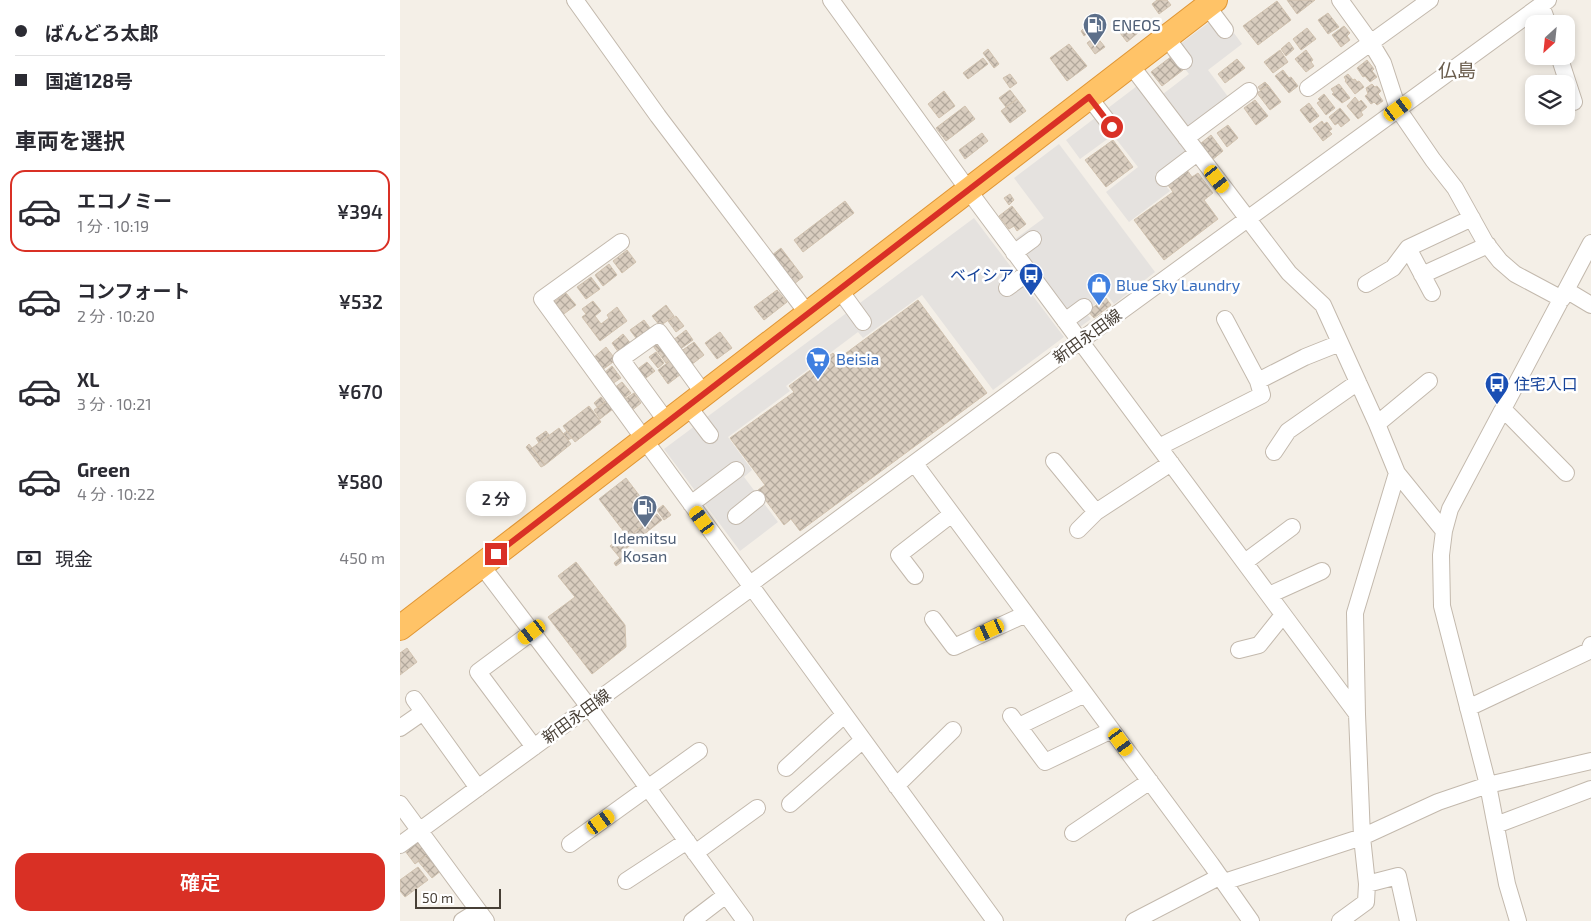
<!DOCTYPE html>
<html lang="ja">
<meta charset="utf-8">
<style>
:root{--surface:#fff;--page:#f7f7f7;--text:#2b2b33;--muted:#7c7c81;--line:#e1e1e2;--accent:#d93025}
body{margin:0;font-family:"Exo 2","Noto Sans JP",sans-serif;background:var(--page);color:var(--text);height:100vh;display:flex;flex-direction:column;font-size:19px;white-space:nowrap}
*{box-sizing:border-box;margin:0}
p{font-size:16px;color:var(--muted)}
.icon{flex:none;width:28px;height:28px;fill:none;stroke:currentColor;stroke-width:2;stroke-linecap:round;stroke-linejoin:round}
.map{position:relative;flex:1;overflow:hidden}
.side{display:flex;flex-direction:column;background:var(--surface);width:400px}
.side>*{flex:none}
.top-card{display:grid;align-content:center;height:110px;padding:0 15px;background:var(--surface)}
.needle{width:32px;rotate:207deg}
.controls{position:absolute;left:1125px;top:15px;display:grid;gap:10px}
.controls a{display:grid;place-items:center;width:50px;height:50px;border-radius:10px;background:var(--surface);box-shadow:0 2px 8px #0003;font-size:25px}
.scale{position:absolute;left:15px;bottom:12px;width:86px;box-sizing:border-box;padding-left:5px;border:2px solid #473f36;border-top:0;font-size:14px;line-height:18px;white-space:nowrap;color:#473f36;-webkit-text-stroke:4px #fff;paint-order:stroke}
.end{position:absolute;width:22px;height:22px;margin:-11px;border:6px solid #d93025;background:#fff;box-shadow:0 0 0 2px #fff}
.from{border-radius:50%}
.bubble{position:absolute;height:35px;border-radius:15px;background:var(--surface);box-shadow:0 2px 8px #0003;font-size:16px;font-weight:600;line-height:35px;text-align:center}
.car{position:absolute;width:15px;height:30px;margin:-15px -8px;border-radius:6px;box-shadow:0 0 4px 1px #0007;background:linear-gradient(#f5c518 24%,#345 0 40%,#f5c518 0 76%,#345 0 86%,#f5c518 0)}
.top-card b{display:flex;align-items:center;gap:18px;height:48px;font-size:19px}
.top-card b+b{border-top:1px solid var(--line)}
.top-card i{width:12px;height:12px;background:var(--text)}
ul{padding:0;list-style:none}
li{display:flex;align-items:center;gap:15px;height:82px;margin:0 10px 8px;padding:0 5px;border:2px solid transparent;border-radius:15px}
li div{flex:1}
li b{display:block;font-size:19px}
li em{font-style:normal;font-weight:600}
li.selected{border-color:var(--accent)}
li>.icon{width:45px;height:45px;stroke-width:1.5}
h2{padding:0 15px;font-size:22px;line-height:60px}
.pay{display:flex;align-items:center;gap:12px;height:55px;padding:0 15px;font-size:19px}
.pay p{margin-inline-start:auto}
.button{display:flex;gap:10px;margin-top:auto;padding:10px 15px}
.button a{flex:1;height:58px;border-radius:15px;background:var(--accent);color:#fff;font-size:20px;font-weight:600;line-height:58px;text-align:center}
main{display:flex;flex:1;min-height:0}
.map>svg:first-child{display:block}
.parking{fill:#e5e2df}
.building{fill:url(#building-cross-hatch);stroke:#d1c2af}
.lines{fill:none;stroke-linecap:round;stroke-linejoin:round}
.minor-casing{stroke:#c3b9ad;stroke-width:18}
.highway-casing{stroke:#e09635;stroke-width:26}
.minor{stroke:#fff;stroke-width:16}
.highway{stroke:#ffc367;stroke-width:24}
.route{stroke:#d93025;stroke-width:6}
.labels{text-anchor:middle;stroke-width:5;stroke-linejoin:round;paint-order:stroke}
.service-label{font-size:16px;fill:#4e5e75;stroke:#fff;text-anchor:start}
.transit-label{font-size:16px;fill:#164399;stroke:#fff;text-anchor:end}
.shop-label{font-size:16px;fill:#366cbe;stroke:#fff;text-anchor:start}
.street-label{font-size:16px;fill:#473f36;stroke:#fff}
.quarter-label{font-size:19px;fill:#6a5d4d;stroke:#fff}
</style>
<main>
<section class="side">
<div class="top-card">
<b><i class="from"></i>ばんどろ太郎</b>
<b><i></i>国道128号</b>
</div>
<h2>車両を選択</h2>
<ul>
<li class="selected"><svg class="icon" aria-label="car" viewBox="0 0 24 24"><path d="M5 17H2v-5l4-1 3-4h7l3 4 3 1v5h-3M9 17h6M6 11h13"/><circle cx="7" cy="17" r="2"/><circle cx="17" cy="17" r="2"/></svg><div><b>エコノミー</b><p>1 分 · 10:19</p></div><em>¥394</em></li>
<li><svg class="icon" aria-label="car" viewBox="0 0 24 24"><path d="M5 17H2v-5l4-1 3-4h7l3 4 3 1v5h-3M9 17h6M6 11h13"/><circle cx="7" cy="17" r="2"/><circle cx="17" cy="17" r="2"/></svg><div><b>コンフォート</b><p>2 分 · 10:20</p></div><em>¥532</em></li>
<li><svg class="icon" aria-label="car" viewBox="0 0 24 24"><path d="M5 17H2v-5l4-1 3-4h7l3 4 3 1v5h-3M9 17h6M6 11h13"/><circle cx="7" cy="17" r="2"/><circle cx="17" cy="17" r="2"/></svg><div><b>XL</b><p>3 分 · 10:21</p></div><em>¥670</em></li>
<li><svg class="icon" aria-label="car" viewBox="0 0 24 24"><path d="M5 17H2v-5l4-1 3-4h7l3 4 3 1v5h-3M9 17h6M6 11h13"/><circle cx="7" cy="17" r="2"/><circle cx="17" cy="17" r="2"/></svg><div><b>Green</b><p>4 分 · 10:22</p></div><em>¥580</em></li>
</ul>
<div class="pay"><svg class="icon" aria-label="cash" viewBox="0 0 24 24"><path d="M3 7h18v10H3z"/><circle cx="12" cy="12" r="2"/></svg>現金<p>450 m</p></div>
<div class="button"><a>確定</a></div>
</section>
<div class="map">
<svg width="1191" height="921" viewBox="0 0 1191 921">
<defs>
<pattern id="building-cross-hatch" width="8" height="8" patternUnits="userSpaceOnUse" patternTransform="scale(1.25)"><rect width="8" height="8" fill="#d9cdbf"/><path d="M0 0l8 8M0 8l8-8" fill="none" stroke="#b2a89c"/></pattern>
</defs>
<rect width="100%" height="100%" fill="#f4efe7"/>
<!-- parking -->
<path class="parking" d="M820,14L842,44L808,70L829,98L789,128L763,94L789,74L771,51Z
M737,86L795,162L765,185L770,191L729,222L706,192L738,167L713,135L680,159L666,140Z
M659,144L755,272L714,304L707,295L685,312L691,319L680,327L614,240L644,218L614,178Z
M574,218L664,337L593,390L522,295L463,338L458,332L386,386L390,391L328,437L352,470L344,477L378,522L340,551L264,449Z"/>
<!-- building -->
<path class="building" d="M757,0H767L771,5L759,14L752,4Z
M887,0H915L897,14Z
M877,1L891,20L858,45L843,26Z
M928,13L939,27L928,34L918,20Z
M729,20L739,32L727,42L717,29Z
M944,26L950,33L947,36L950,40L941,47L932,35Z
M685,27L689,32L684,36L681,31Z
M907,28L916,39L901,50L893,39Z
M696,36L705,47L695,54L687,43Z
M889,42L894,49L886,56L881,49Z
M669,44L687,66L667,81L650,58Z
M588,49L599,64L594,68L583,53Z
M880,50L888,62L873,73L864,62Z
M906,50L913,60L911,62L914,66L906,72L895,59Z
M772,56L783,70L762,86L751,72Z
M583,58L588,64L568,79L563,73Z
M837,59L845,68L825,83L818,74Z
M967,60L974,69L972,71L977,77L970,82L965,76L963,77L957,68Z
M883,70L889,78L891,77L898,86L889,93L875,76Z
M610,74L617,83L610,88L603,78Z
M948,74L953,80L955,79L957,82L959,81L964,87L955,94L945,81L946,80L944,77Z
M865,82L868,85L860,90L858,87Z
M939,84L950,98L942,103L932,94L934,93L931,89Z
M972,84L975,87L977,86L981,91L978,94L983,101L977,105L974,102L971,104L965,96L968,94L966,88Z
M868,85L881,102L870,110L857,93Z
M610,90L617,99L606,107L599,98Z
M544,91L555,106L539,118L528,104Z
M924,94L935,108L926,115L917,103L920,101L918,99Z
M955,97L959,102L961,100L967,107L961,112L963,115L958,119L947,106Z
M617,99L626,111L610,123L601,111Z
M855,100L868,116L856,125L844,108Z
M909,103L919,116L910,123L900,110Z
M565,106L575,119L546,141L536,128Z
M940,108L950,120L941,127L938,123L935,125L929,117Z
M922,121L924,124L927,122L932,129L929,131L932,134L923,141L913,128Z
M828,125L838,138L827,147L817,133Z
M582,133L588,141L565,159L559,150Z
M811,135L823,151L812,160L800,144Z
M713,140L733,167L706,187L685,160Z
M787,170L792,177L798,173L813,193L804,200L818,219L764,260L734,220L773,192L768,185Z
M610,194L614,200L609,205L604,198Z
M445,201L454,213L403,252L394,240Z
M612,206L626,224L617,231L614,226L609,229L599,216Z
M381,248L403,277L394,284L372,255Z
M227,250L236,262L222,273L213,261Z
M209,264L217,275L203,286L195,275Z
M191,277L200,289L186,299L177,287Z
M377,290L387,302L364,320L354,307Z
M166,293L176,305L161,316L154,302Z
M706,298L711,305L694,318L688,311Z
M518,300L587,393L400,531L391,519L384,525L358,490L365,485L330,438L394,392L389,386L433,353L438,359Z
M193,301L201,311L195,316L201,324L209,318L207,315L217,307L227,321L200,341L182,317L186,314L182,309Z
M266,305L274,316L260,326L252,316Z
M276,316L284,326L276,332L268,321Z
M244,320L253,332L239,342L230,330Z
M286,330L293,340L279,350L272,341Z
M320,332L332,348L317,359L305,343Z
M223,334L232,345L221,356L212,343Z
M259,341L272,358L266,363L253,346Z
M294,342L304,355L291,365L280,352Z
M206,347L216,360L202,370L193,358Z
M256,352L264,363L258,368L249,357Z
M271,360L281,374L268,384L258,370Z
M247,362L255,371L242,381L235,371Z
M212,366L221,378L212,384L204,373Z
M222,382L231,393L223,399L214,388Z
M234,393L241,403L230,412L222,401Z
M201,397L205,402L198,408L194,403Z
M206,401L213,409L200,419L194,410Z
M189,406L201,422L175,442L163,426Z
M159,428L171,444L145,465L132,448Z
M146,431L149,435L139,443L136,438Z
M167,431L172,438L168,440L163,434Z
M129,444L145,465L141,467L126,447Z
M226,478L255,516L228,537L199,499Z
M263,505L271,515L264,520L257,510Z
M257,514L262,520L223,551L228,557L216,566L214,563L220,558L210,546L226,534L228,537Z
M176,562L225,625L226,647L192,674L148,617L175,597L158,576Z
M7,648L17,662L0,675V653Z
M17,836L30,852L15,864L2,847Z
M29,853L42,870L32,878L18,861Z
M18,867L28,880L5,897L0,891V880Z"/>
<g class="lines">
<defs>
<path id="minor" d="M175,0L258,116L408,314
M431,0L577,202L957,714
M940,0L971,43L983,63L998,109L1033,160L1055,188L1085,242L1100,261L1115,274L1162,299
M1141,5L1148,24
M807,6L825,30
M766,37L784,61
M1159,56L1174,102
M730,64L889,273L923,305L977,424L997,473L1044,531
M908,88L1030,0
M689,97L712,127
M786,138L849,91
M764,178L797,153
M221,242L142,299L595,921
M1008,248L1032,293
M614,253L633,239
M1022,275L1088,245
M966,284L993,268L1008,248L1072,218
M607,288L629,272
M439,289L463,322
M1166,290L1191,305
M665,321L684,307
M858,381L905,357L940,343
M288,406L310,435
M1103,409L1166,473
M267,422L221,359L259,332L304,394
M977,424L1029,381
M759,447L862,395L858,381L825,319
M874,452L888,431L958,382
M654,461L696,512
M515,464L811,864L851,921
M291,504L336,470
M336,516L357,499
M678,530L696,512L771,463
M845,562L892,527
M82,566L189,707L345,921
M515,576L499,555L552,514
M349,585L680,341L1148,0
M869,595L922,571
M533,619L554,647L626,614
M132,632L78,672L134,747
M839,650L859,645L883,615
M14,699L78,788
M1068,708L1189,651L1191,645
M611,716L645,762L712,730
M619,726L685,694
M0,728L23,712
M386,768L444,715
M496,786L553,730
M0,804L86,921
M390,804L463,740
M1096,825L1191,789
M673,833L750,781
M170,844L299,751
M0,845L351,588
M295,853L357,808
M226,881L287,841
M824,882L962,837L1038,802L1088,785L1191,761
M967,884L998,876L1008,921
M62,921L78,911
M292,921L326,895
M734,921L819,877
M940,921L966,902L967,884L962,837L957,714L955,613L997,473
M1118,921L1107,884L1088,785L1042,606L1041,555L1044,531L1050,509L1191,243"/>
<path id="highway" d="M0,628L815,0"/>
</defs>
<!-- minor casing -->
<use href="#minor" class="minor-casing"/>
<!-- highway casing -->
<use href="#highway" class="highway-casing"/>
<!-- minor -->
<use href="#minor" class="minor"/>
<!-- highway -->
<use href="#highway" class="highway"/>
</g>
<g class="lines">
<!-- route -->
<path class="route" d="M96,554L689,97L712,127"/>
</g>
<!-- icons -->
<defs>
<symbol id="fuel-pin" viewBox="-11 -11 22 30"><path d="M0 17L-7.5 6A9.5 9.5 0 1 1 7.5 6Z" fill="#5c6f8a" stroke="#fff"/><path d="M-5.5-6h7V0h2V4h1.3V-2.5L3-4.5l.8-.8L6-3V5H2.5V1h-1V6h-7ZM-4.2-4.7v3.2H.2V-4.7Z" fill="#fff"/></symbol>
<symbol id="bus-pin" viewBox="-11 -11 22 30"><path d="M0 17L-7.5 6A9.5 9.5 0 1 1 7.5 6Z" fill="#1a4fb4" stroke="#fff"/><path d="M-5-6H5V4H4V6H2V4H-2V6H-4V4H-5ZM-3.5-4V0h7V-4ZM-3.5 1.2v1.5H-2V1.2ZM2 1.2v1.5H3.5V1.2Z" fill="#fff"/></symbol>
<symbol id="shop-pin" viewBox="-11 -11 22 30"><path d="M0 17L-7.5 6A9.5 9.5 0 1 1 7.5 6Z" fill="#3f7fe0" stroke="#fff"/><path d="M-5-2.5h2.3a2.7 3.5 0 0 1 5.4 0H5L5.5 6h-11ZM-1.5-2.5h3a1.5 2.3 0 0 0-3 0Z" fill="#fff"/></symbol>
<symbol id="supermarket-pin" viewBox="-11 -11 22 30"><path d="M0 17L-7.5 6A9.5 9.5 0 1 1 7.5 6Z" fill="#3f7fe0" stroke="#fff"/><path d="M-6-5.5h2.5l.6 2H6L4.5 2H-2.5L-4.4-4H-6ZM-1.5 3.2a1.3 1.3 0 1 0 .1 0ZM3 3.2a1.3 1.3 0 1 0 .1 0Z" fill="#fff"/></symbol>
</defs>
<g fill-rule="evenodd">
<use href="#fuel-pin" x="681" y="11" width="28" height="38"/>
<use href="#bus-pin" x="617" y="261" width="28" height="38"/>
<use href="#shop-pin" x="685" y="271" width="28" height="38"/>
<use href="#supermarket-pin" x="404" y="345" width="28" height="38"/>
<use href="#bus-pin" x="1083" y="370" width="28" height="38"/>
<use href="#fuel-pin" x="231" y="493" width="28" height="38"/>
</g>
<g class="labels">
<!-- service labels -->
<g class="service-label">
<text x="712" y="31">ENEOS</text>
<text x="245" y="544" text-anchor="middle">Idemitsu<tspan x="245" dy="18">Kosan</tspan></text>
</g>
<!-- transit labels -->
<g class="transit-label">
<text x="614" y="281">ベイシア</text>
<text x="1114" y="390" text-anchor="start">住宅入口</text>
</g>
<!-- shop labels -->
<g class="shop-label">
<text x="716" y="291">Blue Sky Laundry</text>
<text x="436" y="365">Beisia</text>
</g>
<!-- street labels -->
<g class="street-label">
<text transform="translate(687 336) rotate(-36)" y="6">新田永田線</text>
<text transform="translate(176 716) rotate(-36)" y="6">新田永田線</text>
</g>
<!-- quarter labels -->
<g class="quarter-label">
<text x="1057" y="77">仏島</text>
</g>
</g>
</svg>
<div class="controls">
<a><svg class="needle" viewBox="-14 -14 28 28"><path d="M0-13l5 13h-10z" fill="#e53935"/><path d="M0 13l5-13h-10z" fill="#7c7c81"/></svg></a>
<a><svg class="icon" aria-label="layers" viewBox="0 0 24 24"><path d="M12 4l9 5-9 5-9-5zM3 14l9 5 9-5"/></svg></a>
</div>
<div class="scale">50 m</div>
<i class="end from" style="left:712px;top:127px"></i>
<i class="end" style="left:96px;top:554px"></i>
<div class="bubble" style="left:66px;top:481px;width:60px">2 分</div>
<i class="car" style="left:998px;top:109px;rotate:54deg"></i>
<i class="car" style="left:817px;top:179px;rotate:143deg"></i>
<i class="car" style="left:302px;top:520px;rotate:324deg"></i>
<i class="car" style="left:590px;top:630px;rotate:245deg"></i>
<i class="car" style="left:132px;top:632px;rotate:233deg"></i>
<i class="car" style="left:721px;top:742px;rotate:144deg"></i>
<i class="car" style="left:201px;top:822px;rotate:55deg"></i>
</div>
</main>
